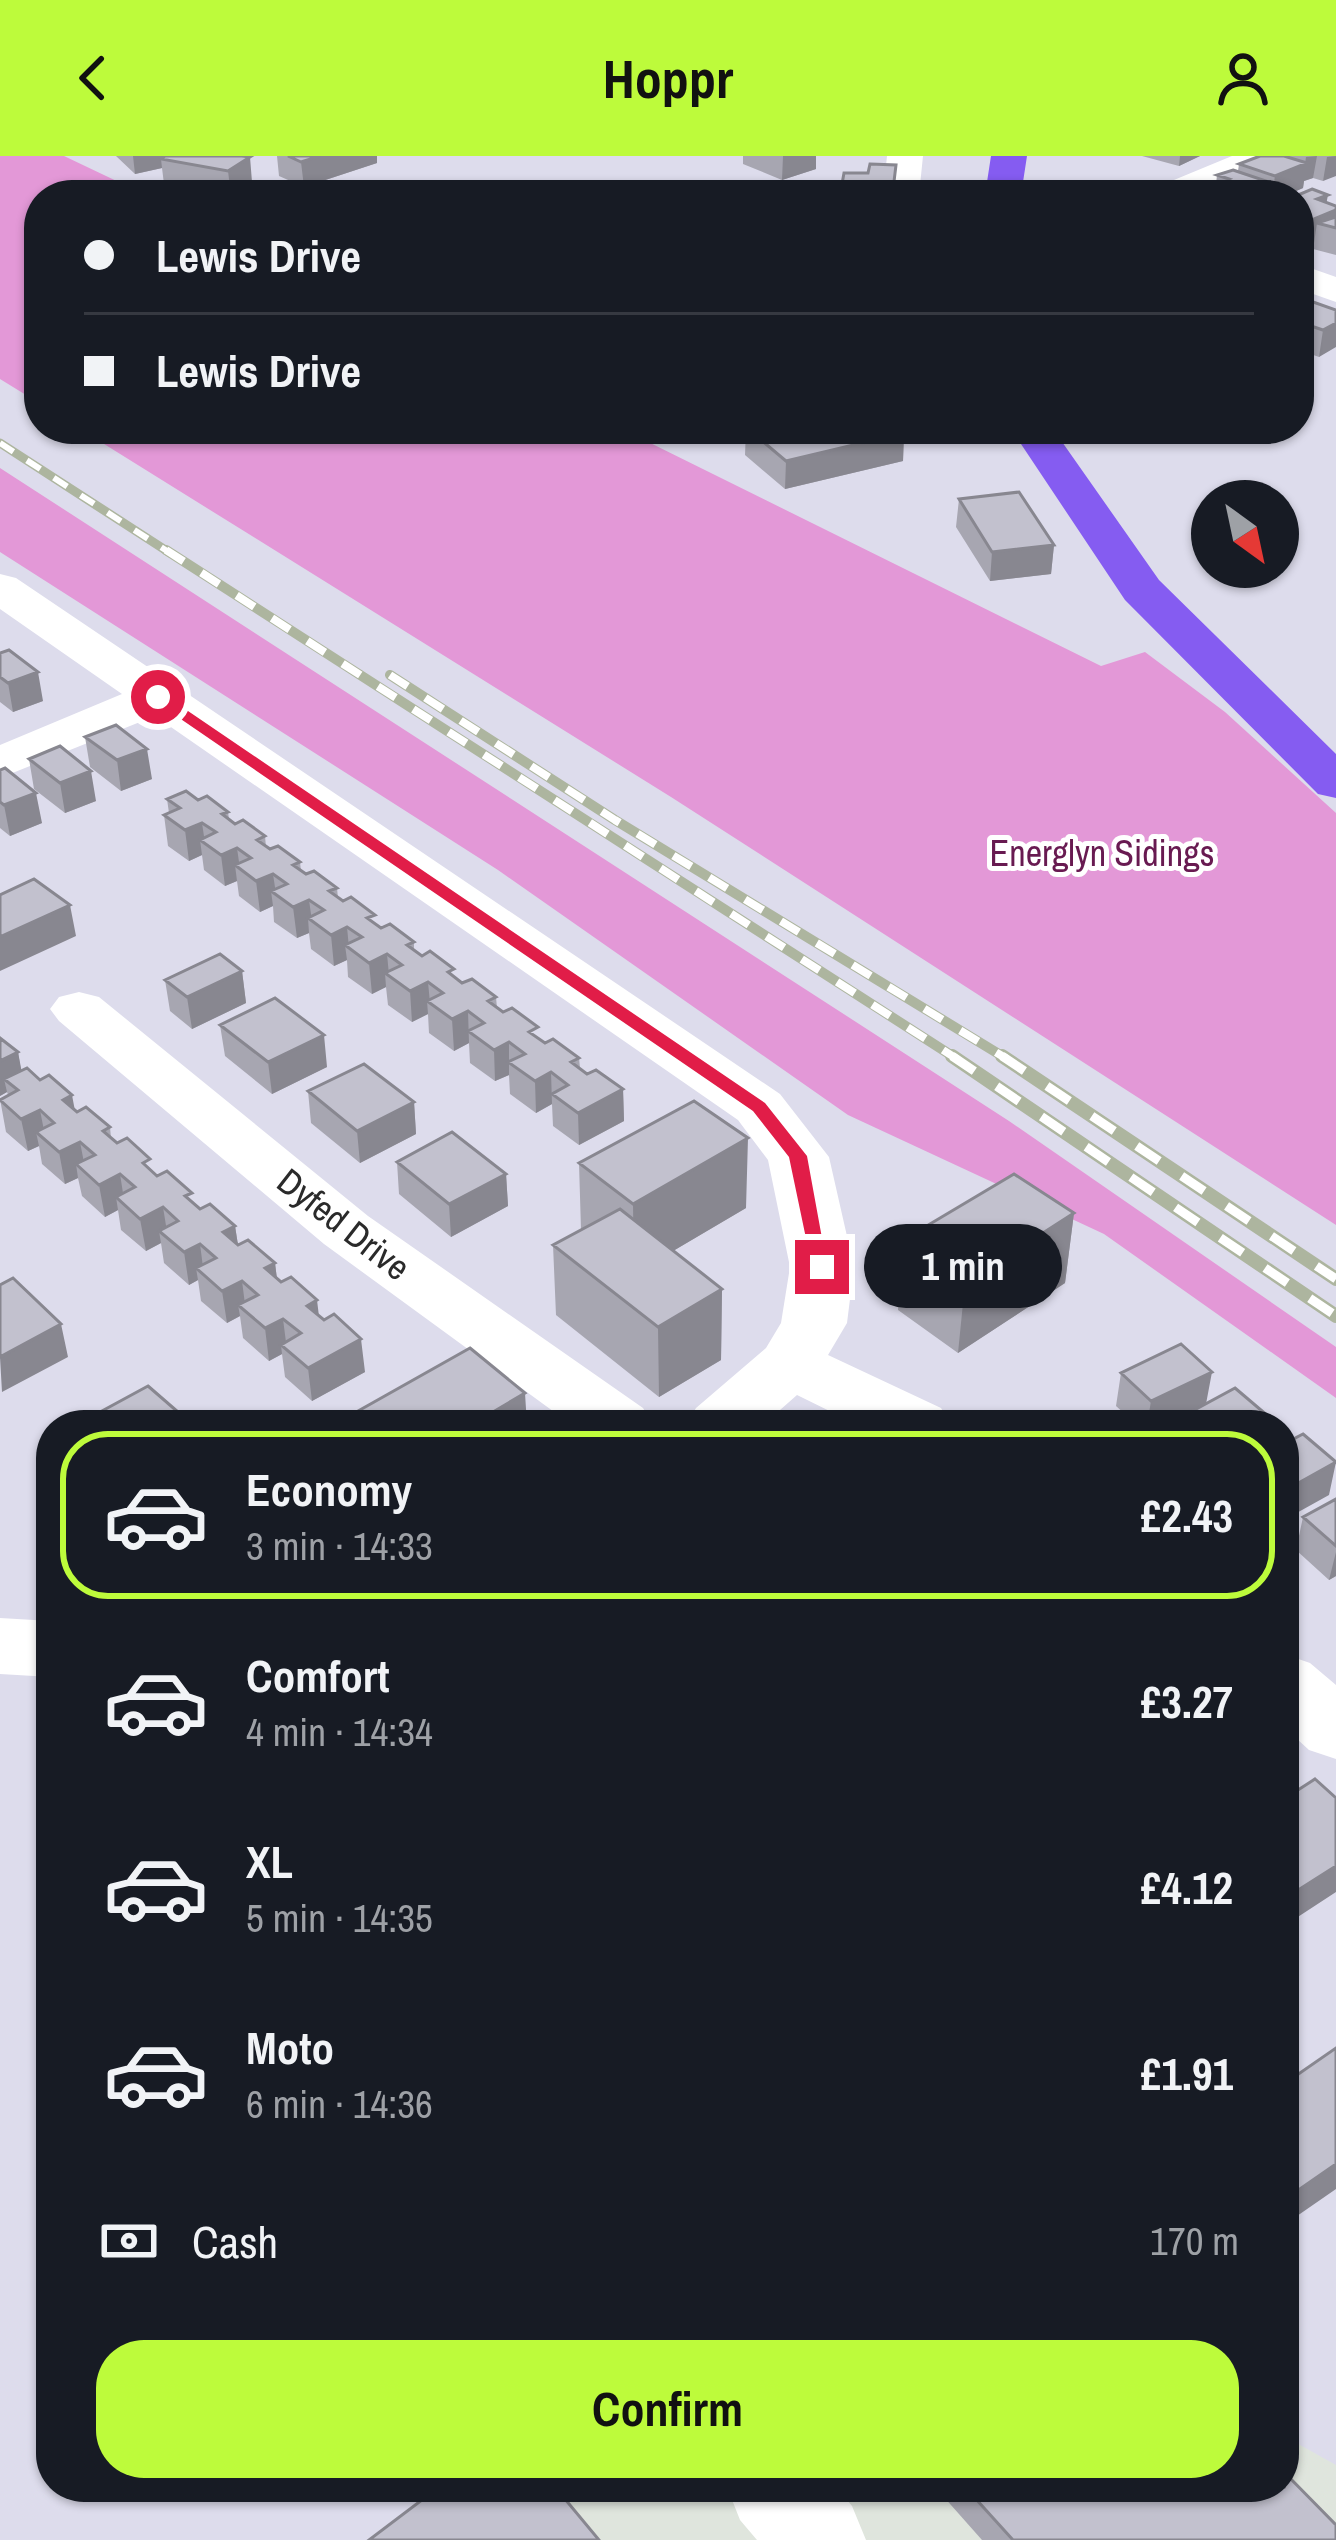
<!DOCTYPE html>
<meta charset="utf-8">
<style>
:root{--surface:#171b24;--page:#242831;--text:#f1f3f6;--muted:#9ea1a6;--line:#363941;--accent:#bdfb3b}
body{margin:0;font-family:"Archivo Narrow",sans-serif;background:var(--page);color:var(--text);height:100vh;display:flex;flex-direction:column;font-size:45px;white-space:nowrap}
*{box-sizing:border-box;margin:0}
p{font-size:39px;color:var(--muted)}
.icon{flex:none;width:66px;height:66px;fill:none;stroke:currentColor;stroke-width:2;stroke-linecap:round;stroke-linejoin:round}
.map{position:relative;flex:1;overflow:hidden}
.drawer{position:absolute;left:36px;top:1254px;width:1263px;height:1092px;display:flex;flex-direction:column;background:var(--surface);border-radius:48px;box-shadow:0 3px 9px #0004}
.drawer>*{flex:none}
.banner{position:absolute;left:24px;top:24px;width:1290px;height:264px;border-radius:48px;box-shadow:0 3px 9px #0004;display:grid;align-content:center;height:264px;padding:0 60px;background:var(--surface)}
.needle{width:78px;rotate:147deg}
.buttons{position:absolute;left:1191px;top:324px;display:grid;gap:24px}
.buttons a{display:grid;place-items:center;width:108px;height:108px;border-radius:50%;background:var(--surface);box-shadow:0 3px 9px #0004;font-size:60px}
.end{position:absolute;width:54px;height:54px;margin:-27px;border:15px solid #e11d48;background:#fff;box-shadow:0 0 0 6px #fff}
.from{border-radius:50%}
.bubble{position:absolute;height:84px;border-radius:42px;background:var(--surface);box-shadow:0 3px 9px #0004;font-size:39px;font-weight:700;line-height:84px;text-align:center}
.banner b{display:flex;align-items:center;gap:42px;height:114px;font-size:45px}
.banner b+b{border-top:3px solid var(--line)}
.banner i{width:30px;height:30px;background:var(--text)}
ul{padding:21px 0 0;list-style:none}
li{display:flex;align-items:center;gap:36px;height:168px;margin:0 24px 18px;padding:0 36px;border:6px solid transparent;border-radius:48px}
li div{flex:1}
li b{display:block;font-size:45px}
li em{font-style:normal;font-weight:700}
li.selected{border-color:var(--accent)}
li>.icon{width:108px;height:108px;stroke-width:1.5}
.pay{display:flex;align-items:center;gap:30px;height:132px;padding:0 60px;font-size:45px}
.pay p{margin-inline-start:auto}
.primary-button{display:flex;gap:24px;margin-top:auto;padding:24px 60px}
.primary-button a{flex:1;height:138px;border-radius:48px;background:var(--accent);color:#111;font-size:48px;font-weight:700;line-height:138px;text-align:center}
header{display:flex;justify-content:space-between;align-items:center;height:156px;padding:0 60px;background:var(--accent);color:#111;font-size:54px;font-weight:700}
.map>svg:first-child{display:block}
.industrial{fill:#dfe5dd}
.green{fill:#e398d7}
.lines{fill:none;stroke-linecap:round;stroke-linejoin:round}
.minor{fill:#fff;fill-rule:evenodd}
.major{fill:#855cf1;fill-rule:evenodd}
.rail-far2-casing{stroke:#adb59f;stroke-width:9}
.rail-far1-casing{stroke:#adb59f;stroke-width:10}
.rail-casing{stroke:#adb59f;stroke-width:14}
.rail-far2{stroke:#fff;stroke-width:6;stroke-dasharray:16;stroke-linecap:butt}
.rail-far1{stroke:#fff;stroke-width:8;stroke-dasharray:21;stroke-linecap:butt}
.rail{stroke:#fff;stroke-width:9;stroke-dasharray:27;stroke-linecap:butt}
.wall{fill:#a7a6b1}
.shaded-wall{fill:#888790}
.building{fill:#c2c1ce;stroke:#888790;stroke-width:3}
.route{fill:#e11d48}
.labels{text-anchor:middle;stroke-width:10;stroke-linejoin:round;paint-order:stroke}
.park-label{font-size:36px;fill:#681a51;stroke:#fff}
.street-label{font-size:36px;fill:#2a2a2a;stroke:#fff}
</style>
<header><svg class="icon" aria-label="back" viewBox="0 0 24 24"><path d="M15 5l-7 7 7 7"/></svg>Hoppr<svg class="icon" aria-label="person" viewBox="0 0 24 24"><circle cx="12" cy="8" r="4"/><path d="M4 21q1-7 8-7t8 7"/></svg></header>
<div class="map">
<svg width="1336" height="2384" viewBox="0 0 1336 2384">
<rect width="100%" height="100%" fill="#dddcec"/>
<!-- industrial -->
<path class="industrial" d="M1284,2280L1336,2309V2384H416L482,2331H1284Z"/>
<!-- green -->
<path class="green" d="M0,0H64L146,39H39V247L0,223Z
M80,273H622L1101,510L1145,496L1225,556L1336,657V1069L671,641Z
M0,312L1009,965L1336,1191V1242L1104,1078L848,959L498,714L0,396Z"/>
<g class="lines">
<!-- minor -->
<path class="minor" d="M887,0H923L919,39H883Z
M1232,0H1281L1276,8L1201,39H1152L1157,31Z
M1299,108L1336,121V146L1299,133Z
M0,418L16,422L780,938L829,1001L854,1111L847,1167L828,1199L941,1252L951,1269H858L797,1239L763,1269H686L696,1252L766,1192L781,1167L790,1111L768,1004L738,964L155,560L0,622V589L122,538L0,453Z
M79,836L99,841L368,1060L643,1252L653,1269H572L324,1088L59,865L50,853L59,841Z
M0,1462L51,1465V1521L0,1518Z
M1284,1498L1310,1507L1336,1529V1603L1309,1594L1284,1571Z
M727,2331H836L852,2350L866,2384H757L740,2364Z"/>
<!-- major -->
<path class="major" d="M991,0H1027L1021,39H985Z
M1011,273H1053L1159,424L1336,598V642L1318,638L1125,444Z"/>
<defs>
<path id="rail-far2" d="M0,287L170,397"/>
<path id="rail-far1" d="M166,394L957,903
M390,519L615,664L1007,903"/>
<path id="rail" d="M952,900L1336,1160
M1002,900L1336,1123"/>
</defs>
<!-- rail-far2 casing -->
<use href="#rail-far2" class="rail-far2-casing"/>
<!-- rail-far1 casing -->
<use href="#rail-far1" class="rail-far1-casing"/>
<!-- rail casing -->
<use href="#rail" class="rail-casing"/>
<!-- rail-far2 -->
<use href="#rail-far2" class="rail-far2"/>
<!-- rail-far1 -->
<use href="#rail-far1" class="rail-far1"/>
<!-- rail -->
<use href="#rail" class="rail"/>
</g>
<!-- wall -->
<path class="wall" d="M116,0H242L252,26L232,39L164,28L162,12L135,18Z
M277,0H377V7L304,31L279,20Z
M743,0H816V13L782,24L743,8Z
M1142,0H1200L1179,10Z
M1260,0H1336L1323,25L1313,22L1304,25L1303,32L1287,39H1209L1210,31L1216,28L1217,19L1238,15L1239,8Z
M896,9L894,39H840L868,17Z
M1299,39L1336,50V99L1313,93L1314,87L1303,92L1299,90Z
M1299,141L1336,154L1319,201L1299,194Z
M746,273H812L904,277L903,305L785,333L745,299Z
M959,343L1054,389L1051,418L990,425L956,371Z
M0,497L43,545L13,556L0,546Z
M85,581L152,623L121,635L90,611Z
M29,603L96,645L65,657L34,633Z
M0,614L42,667L10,680L0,672Z
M167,643L198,644L228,656L229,663L235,668L265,680L266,691L300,706L301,715L306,718L337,732L338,742L381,772L414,786V794L462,827L496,841L497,852L545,887L579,902L580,912L587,918L623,933L624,965L579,989L553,970L552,948L536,957L510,938L509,919L495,925L470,907L469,887L454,895L429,877L428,858L412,866L388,849L386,831L372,838L348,821L347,804L334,810L311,793L309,777L297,782L274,766L273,750L260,756L239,740L237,725L225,730L204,714L202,699L189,705L168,690L164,659L169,657Z
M242,815L246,847L192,873L170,855L165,824Z
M220,869L327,911L272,938L225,900Z
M0,882L18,896L21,915L75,954L110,971L111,982L200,1053L235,1070L238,1089L275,1107L277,1123L319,1160L365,1216L312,1245L285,1221L282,1198L269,1205L243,1182L240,1160L227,1167L201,1145L198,1124L189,1129L164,1107L161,1087L146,1095L121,1074L118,1054L105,1061L82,1040L78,1022L65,1028L42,1008L39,990L28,995L6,976L0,943L8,939L7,936L0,940Z
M308,935L414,946L416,978L360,1007L311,967Z
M397,1006L506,1018L508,1050L451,1081L399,1038Z
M579,1007L746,1052L673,1095L722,1133L721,1204L659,1241L556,1159L553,1089L581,1074Z
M1074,1057L1065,1127L958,1197L898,1154L903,1084Z
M1121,1217L1206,1248L1266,1269H1175L1176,1264L1201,1251L1163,1269H1137L1116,1250Z
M1336,1343V1420L1329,1424L1296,1394L1303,1361Z
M935,2331H1284L1336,2384H982Z"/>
<!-- shaded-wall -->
<path class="shaded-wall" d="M133,0H173L161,3L162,12L135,18Z
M320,0H377V7L304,31L301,6Z
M783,0H816V13L782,24Z
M1180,0H1200L1179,10Z
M1317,0L1313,22L1304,25L1303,32L1287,39H1272L1275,20L1305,8L1306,1Z
M1336,0V20L1323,25L1327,1Z
M250,1L252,26L231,39L228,15Z
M1269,26L1267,39H1238Z
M1328,39L1324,59L1336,54V72L1317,67L1314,87L1303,92L1307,66L1317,43Z
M1336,167V191L1319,201L1323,174Z
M904,277L903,305L785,333L786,305Z
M1054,389L1051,418L990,425L992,396Z
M38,516L43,545L13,556L8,527Z
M147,593L152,623L121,635L117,604Z
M91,615L96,645L65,657L60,627Z
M36,637L42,667L10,680L4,649Z
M202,667L205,687L200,684L202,699L189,705L185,674Z
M237,692L240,713L235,709L237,725L225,730L221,699Z
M273,718L276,738L271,735L273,750L260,756L256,725Z
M309,744L312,765L308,762L309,777L297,782L293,751Z
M70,749L76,780L0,815V781Z
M347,771L349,792L345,789L347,804L334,810L331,779Z
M387,798L389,819L385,817L386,831L372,838L369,807Z
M242,815L246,847L192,873L187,841Z
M428,826L430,847L427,845L428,858L412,866L410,835Z
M468,855L469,887L454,895L452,863Z
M324,879L327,911L272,938L268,906Z
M509,886V919L495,925L494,894Z
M18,896L24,928L4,923L7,936L0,940V905Z
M551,916L552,948L536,957L535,925Z
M623,933L624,965L579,989L578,957Z
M72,939L78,971L63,944Z
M414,946L416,978L360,1007L357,975Z
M40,954L46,985L36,976L39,990L28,995L21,963Z
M748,982L746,1052L634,1118L633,1048Z
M80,986L86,1017L76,1008L78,1022L65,1028L59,996Z
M120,1018L125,1050L116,1041L118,1054L105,1061L99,1029Z
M506,1018L508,1050L451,1081L449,1048Z
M163,1051L168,1082L159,1075L161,1087L146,1095L140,1063Z
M1074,1057L1065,1127L958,1197L965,1127Z
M235,1070L240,1102L223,1076Z
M200,1088L204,1119L196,1112L198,1124L189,1129L184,1096Z
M275,1107L279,1140L265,1112Z
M242,1125L246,1156L238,1149L240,1160L227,1167L222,1135Z
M722,1133L721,1204L659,1241L658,1171Z
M317,1144L321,1177L307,1150Z
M283,1163L287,1194L281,1189L282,1198L269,1205L265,1172Z
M61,1168L68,1201L2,1236L0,1201Z
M361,1183L365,1216L312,1245L308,1212Z
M1212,1216L1206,1248L1163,1269H1147L1151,1245Z
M525,1237L527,1269H471Z
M1268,1260L1266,1269H1252Z
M1336,1306L1329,1339L1284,1364V1335Z
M1336,1396V1420L1329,1424Z
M1336,1710V1736L1284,1770V1743Z
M1336,2008V2033L1284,2069V2044Z"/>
<!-- building -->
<path class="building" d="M165,0H242L250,1L228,15L161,3Z
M288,0H320L301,6Z
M1260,0H1284L1307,7L1275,20L1239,8Z
M870,8L896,9L893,34H877L876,39H840L844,17H868Z
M1233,14L1269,26L1238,39L1210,31L1229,23L1217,19Z
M1312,33L1328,39L1317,43L1336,50V54L1307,66L1299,63L1298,39Z
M1336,61V72L1317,67Z
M1299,141L1336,154V167L1323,174L1299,166Z
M748,273H899L904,277L786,305Z
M1019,336L1054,389L992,396L959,343Z
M9,494L38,516L8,527L0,521V497Z
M116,569L147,593L117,604L85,581Z
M60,590L91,615L60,627L29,603Z
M5,612L36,637L4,649L0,646V614Z
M186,635L198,644L207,640L228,656L222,658L235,668L243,664L265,680L257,684L270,693L278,690L300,706L293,709L306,718L314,715L337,732L329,735L343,745L351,741L375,759L367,762L381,772L390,768L414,786L407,789L422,800L430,795L454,813L448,816L462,827L472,823L496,841L488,845L503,856L512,852L538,871L529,876L545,887L553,883L579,902L571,906L587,918L596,914L623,933L578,957L552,938L568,929L551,916L535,925L508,906L525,898L509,886L494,894L468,875L484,867L468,855L452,863L427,845L443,837L428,826L410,835L385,817L402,809L387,798L369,807L345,789L362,781L347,771L331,779L308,762L324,754L309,744L293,751L271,735L287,728L273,718L256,725L235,709L251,702L237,692L221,699L200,684L216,676L202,667L185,674L164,659L180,652L167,643Z
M34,723L70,749L0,781V739Z
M220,798L242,815L187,841L165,824Z
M275,842L324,879L268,906L220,869Z
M0,882L18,896L0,905Z
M364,908L414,946L357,975L308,935Z
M27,912L40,924L49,919L72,939L63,944L77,956L86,951L110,971L103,975L117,987L127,982L150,1003L143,1007L157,1020L167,1015L192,1037L185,1040L200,1053L210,1048L235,1070L223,1076L238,1089L248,1084L275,1107L265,1112L281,1126L291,1121L317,1144L307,1150L324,1164L334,1158L361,1183L308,1212L281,1189L301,1177L283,1163L265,1172L238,1149L258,1139L242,1125L222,1135L196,1112L216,1102L200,1088L184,1096L159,1075L178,1065L163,1051L140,1063L116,1041L135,1031L120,1018L99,1029L76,1008L95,999L80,986L59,996L36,976L54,967L40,954L21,963L0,944L18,934L4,923Z
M694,945L748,982L633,1048L579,1007Z
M452,976L506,1018L449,1048L397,1006Z
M1014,1018L1074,1057L965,1127L903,1084Z
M620,1053L722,1133L658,1171L553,1089Z
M13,1122L61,1168L0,1201V1129Z
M1181,1188L1212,1216L1151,1245L1121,1217Z
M470,1192L525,1237L471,1269L335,1268Z
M148,1230L193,1269L78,1268Z
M1235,1232L1268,1260L1252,1269H1183L1176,1264Z
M1303,1278L1336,1306L1284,1335V1288Z
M1336,1343V1390L1303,1361Z
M1315,1623L1336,1642V1710L1284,1743V1643Z
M1336,1892V2008L1284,2044V1928Z
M1284,2316L1336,2369V2384H1013L965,2331H1284Z
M439,2331H555L599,2384H369Z"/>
<!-- route -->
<path class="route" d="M153,538H163L765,947L807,1000L828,1115L812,1111L789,1001L753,955L153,544Z"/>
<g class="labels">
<!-- park labels -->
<g class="park-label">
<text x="1102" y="710">Energlyn Sidings</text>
</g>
<!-- street labels -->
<g class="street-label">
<text transform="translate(344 1068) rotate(38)" y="13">Dyfed Drive</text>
</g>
</g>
</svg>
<div class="buttons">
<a><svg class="needle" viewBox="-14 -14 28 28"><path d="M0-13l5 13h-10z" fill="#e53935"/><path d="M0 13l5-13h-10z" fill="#9ea1a6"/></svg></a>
</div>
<i class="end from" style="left:158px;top:541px"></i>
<i class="end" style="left:822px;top:1111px"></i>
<div class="bubble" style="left:864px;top:1068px;width:198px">1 min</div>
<div class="banner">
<b><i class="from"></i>Lewis Drive</b>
<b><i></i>Lewis Drive</b>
</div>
<section class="drawer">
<ul>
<li class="selected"><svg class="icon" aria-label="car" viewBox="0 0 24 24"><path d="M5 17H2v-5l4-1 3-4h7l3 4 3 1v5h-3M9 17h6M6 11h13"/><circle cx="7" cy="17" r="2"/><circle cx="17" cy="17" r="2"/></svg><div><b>Economy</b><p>3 min · 14:33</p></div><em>£2.43</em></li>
<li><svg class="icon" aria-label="car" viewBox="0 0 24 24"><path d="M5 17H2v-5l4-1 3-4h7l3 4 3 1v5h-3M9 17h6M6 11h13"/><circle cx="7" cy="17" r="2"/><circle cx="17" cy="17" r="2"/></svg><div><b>Comfort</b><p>4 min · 14:34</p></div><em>£3.27</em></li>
<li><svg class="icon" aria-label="car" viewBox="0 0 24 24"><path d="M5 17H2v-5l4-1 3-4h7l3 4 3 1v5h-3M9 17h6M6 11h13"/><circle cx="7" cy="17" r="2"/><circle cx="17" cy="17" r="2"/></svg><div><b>XL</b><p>5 min · 14:35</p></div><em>£4.12</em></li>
<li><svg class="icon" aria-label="car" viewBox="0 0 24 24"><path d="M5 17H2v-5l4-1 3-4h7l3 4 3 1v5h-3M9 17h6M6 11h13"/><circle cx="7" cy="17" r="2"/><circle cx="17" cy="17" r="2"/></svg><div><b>Moto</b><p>6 min · 14:36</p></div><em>£1.91</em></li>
</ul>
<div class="pay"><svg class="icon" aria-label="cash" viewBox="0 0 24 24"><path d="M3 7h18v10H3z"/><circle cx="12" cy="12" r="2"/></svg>Cash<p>170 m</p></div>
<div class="primary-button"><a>Confirm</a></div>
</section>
</div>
